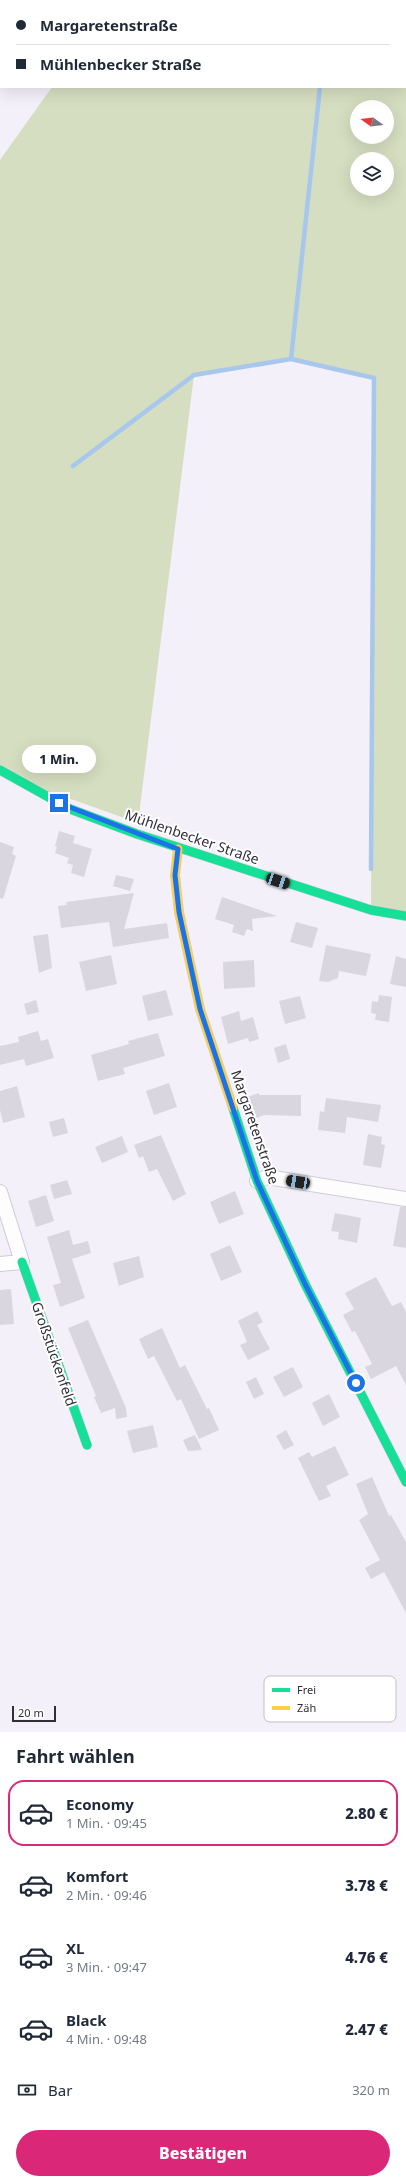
<!DOCTYPE html>
<html lang="de">
<meta charset="utf-8">
<style>
:root{--surface:#fff;--page:#f6f6f7;--text:#1f2937;--muted:#747a83;--line:#e0e1e3;--accent:#db2777}
body{margin:0;font-family:"Noto Sans",sans-serif;background:var(--page);color:var(--text);height:100vh;display:flex;flex-direction:column;font-size:15px;white-space:nowrap}
*{box-sizing:border-box;margin:0}
p{font-size:13px;color:var(--muted)}
.icon{flex:none;width:22px;height:22px;fill:none;stroke:currentColor;stroke-width:2;stroke-linecap:round;stroke-linejoin:round}
.map{position:relative;height:1732px;overflow:hidden}
.sheet{display:flex;flex-direction:column;background:var(--surface);flex:1}
.sheet>*{flex:none}
.guide{position:absolute;left:0px;top:0px;width:406px;height:88px;box-shadow:0 4px 16px #0002;display:grid;align-content:center;height:88px;padding:0 16px;background:var(--surface)}
.needle{width:26px;rotate:285deg}
.buttons{position:absolute;left:350px;top:100px;display:grid;gap:8px}
.buttons a{display:grid;place-items:center;width:44px;height:44px;border-radius:50%;background:var(--surface);box-shadow:0 4px 16px #0002;font-size:20px}
.scale{position:absolute;left:12px;bottom:10px;width:44px;box-sizing:border-box;padding-left:4px;border:2px solid #312e37;border-top:0;font-size:11px;line-height:14px;white-space:nowrap;color:#312e37;-webkit-text-stroke:3px #fff;paint-order:stroke}
.end{position:absolute;width:18px;height:18px;margin:-9px;border:5px solid #1a73e8;background:#fff;box-shadow:0 0 0 2px #fff}
.from{border-radius:50%}
.bubble{position:absolute;height:28px;border-radius:14px;background:var(--surface);box-shadow:0 4px 16px #0002;font-size:13px;font-weight:800;line-height:28px;text-align:center}
.car{position:absolute;width:12px;height:24px;margin:-12px -6px;border-radius:5px;box-shadow:0 0 3px 1px #0007;background:linear-gradient(#222 24%,#8ab4d8 0 40%,#222 0 76%,#8ab4d8 0 86%,#222 0)}
.guide b{display:flex;align-items:center;gap:14px;height:38px;font-size:15px}
.guide b+b{border-top:1px solid var(--line)}
.guide i{width:10px;height:10px;background:var(--text)}
ul{padding:0;list-style:none}
li{display:flex;align-items:center;gap:12px;height:66px;margin:0 8px 6px;padding:0 8px;border:2px solid transparent;border-radius:16px}
li div{flex:1}
li b{display:block;font-size:15px}
li em{font-style:normal;font-weight:800}
li.selected{border-color:var(--accent)}
li>.icon{width:36px;height:36px;stroke-width:1.5}
h2{padding:0 16px;font-size:18px;line-height:48px}
.pay{display:flex;align-items:center;gap:10px;height:44px;padding:0 16px;font-size:15px}
.pay p{margin-inline-start:auto}
.action{display:flex;gap:8px;margin-top:auto;padding:8px 16px}
.action a{flex:1;height:46px;border-radius:24px;background:var(--accent);color:#fff;font-size:16px;font-weight:800;line-height:46px;text-align:center}
.map>svg:first-child{display:block}
.green{fill:#d6dec1;fill-rule:evenodd}
.lines{fill:none;stroke-linecap:round;stroke-linejoin:round}
.stream{stroke:#a7c7ec;stroke-width:4.5}
.building{fill:#dad6e0}
.street-casing{stroke:#d0cdd6;stroke-width:16}
.fast-casing{stroke:#d0cdd6;stroke-width:10}
.slow-casing{stroke:#d0cdd6;stroke-width:10}
.street{stroke:#fdfdfe;stroke-width:14}
.fast{stroke:#16e098;stroke-width:9}
.slow{stroke:#ffcf43;stroke-width:9}
.tram{stroke:#d9d8db;stroke-width:1}
.rail-casing{stroke:#d9d8db;stroke-width:4.5}
.rail{stroke:#fff;stroke-width:3;stroke-dasharray:9;stroke-linecap:butt}
.route{stroke:#1a73e8;stroke-width:5}
.labels{text-anchor:middle;stroke-width:4;stroke-linejoin:round;paint-order:stroke}
.street-label{font-size:14px;fill:#312e37;stroke:#fff}
.key{fill:#fff;stroke:#c1c0c3;stroke-width:1}
.key-label{font-size:11px;fill:#312e37}
</style>
<div class="map">
<svg width="406" height="1732" viewBox="0 0 406 1732">
<rect width="100%" height="100%" fill="#f3f0fa"/>
<!-- green -->
<path class="green" d="M113,0H406V916L371,910L373,378L291,359L194,375L138,823L74,800L36,791L0,770V160L52,87H405V1ZM357,107H387V137H357ZM357,159H387V189H357Z"/>
<g class="lines">
<!-- stream -->
<path class="stream" d="M330,1V0
M320,87L291,359L374,378L371,869
M73,466L194,375L291,359"/>
</g>
<!-- building -->
<path class="building" d="M59,831L75,836L73,843L92,849L84,877L71,873L73,865L67,863L69,858L55,853L57,847L55,846Z
M0,842L14,847L12,854L16,856L3,899L0,898Z
M116,875L134,879L130,891L113,886Z
M134,893L124,929L167,923L169,938L113,947L109,922L61,928L58,906L67,905L66,902Z
M222,897L277,916L252,919L253,931L247,929L244,936L232,932L234,925L215,919Z
M296,922L318,928L312,948L290,942Z
M48,934L52,968L39,973L33,936Z
M326,945L371,954L366,976L339,971L338,978L328,982L319,981Z
M111,955L117,984L86,991L79,962Z
M396,956L406,959V987L390,984Z
M254,960L255,987L224,989L223,962Z
M166,990L173,1015L148,1021L142,996Z
M379,995L392,997L389,1022L375,1020L376,1014L371,1013L372,1001L378,1002Z
M300,996L306,1018L285,1024L279,1001Z
M36,1000L39,1012L27,1015L24,1004Z
M239,1011L241,1021L253,1017L259,1039L249,1042L248,1038L228,1044L221,1017Z
M38,1031L41,1041L48,1039L54,1058L26,1066L24,1059L0,1065V1046L19,1042L18,1037Z
M158,1033L165,1056L123,1068L125,1074L98,1081L91,1055L129,1044L128,1041Z
M286,1044L290,1059L278,1063L274,1048Z
M169,1083L177,1107L154,1115L146,1091Z
M17,1086L25,1117L3,1123L0,1110V1091Z
M259,1093V1095H301V1116L264,1115L249,1121L242,1099Z
M326,1098L381,1105L378,1122L347,1117L345,1133L318,1130L320,1111L324,1112Z
M64,1118L68,1133L53,1137L49,1122Z
M368,1134L382,1137L381,1144L385,1145L381,1168L363,1165Z
M161,1135L186,1194L173,1201L157,1169L149,1172L143,1156L139,1158L134,1145Z
M122,1136L128,1152L102,1163L95,1147Z
M67,1180L72,1194L54,1199L50,1185Z
M235,1191L244,1214L219,1224L210,1202Z
M46,1195L54,1221L36,1227L28,1201Z
M400,1207H406V1248L393,1246Z
M335,1213L361,1218L357,1243L338,1239L339,1232L331,1231Z
M69,1230L73,1245L88,1241L91,1253L72,1259L85,1298L60,1307L53,1285L61,1283L47,1237Z
M230,1245L242,1272L221,1281L210,1254Z
M139,1256L144,1277L119,1286L113,1263Z
M376,1277L392,1306L401,1302L406,1312V1385L396,1366L371,1379L365,1367L372,1364L355,1331L352,1332L343,1315L354,1309L345,1293Z
M11,1289L14,1324L0,1325V1290Z
M257,1311L263,1322L257,1325L270,1349L248,1360L240,1345L247,1342L238,1321Z
M88,1320L126,1408L127,1417L116,1419L115,1408L101,1413L94,1397L96,1396L68,1328Z
M162,1328L180,1368L185,1365L207,1409L209,1408L219,1430L199,1439L181,1399L177,1401L154,1356L148,1359L139,1339Z
M293,1367L303,1387L284,1397L273,1377Z
M256,1377L264,1394L254,1399L246,1382Z
M329,1394L340,1417L323,1426L312,1403Z
M153,1425L158,1447L133,1453L127,1431Z
M286,1430L294,1445L284,1450L276,1436Z
M195,1435L202,1450L188,1451L183,1440Z
M335,1446L349,1475L326,1486L331,1496L319,1501L298,1458L309,1452L312,1457Z
M372,1477L389,1516L391,1515L406,1542V1613L384,1572L371,1579L365,1568L380,1560L359,1520L368,1514L356,1484Z"/>
<g class="lines">
<defs>
<path id="street" d="M257,1181L267,1177L406,1199
M0,1192L22,1262L0,1264"/>
<path id="fast" d="M0,770L70,809L137,834L371,910L406,916
M233,1108L257,1181L305,1284L406,1482
M22,1262L87,1445"/>
<path id="slow" d="M178,849L175,875L179,912L200,1009L233,1108"/>
</defs>
<!-- street casing -->
<use href="#street" class="street-casing"/>
<!-- fast casing -->
<use href="#fast" class="fast-casing"/>
<!-- slow casing -->
<use href="#slow" class="slow-casing"/>
<!-- street -->
<use href="#street" class="street"/>
<!-- fast -->
<use href="#fast" class="fast"/>
<!-- slow -->
<use href="#slow" class="slow"/>
<!-- tram -->
<path class="tram" d="M55,1L56,0
M0,81L1,79"/>
<defs>
<path id="rail" d="M26,1L27,0
M38,1L39,0
M0,39L1,38
M0,55L1,54"/>
</defs>
<!-- rail casing -->
<use href="#rail" class="rail-casing"/>
<!-- rail -->
<use href="#rail" class="rail"/>
</g>
<g class="lines">
<!-- route -->
<path class="route" d="M59,803L178,849L175,875L179,912L200,1009L257,1181L305,1284L356,1383"/>
</g>
<g class="labels">
<!-- street labels -->
<g class="street-label">
<text transform="translate(192 837) rotate(19)" y="5">Mühlenbecker Straße</text>
<text transform="translate(255 1127) rotate(71)" y="5">Margaretenstraße</text>
<text transform="translate(54 1354) rotate(71)" y="5">Großstückenfeld</text>
</g>
</g>
<!-- legend -->
<rect x="264" y="1676" width="132" height="46" rx="6" class="key"/>
<rect x="272" y="1688" width="18" height="4" fill="#16e098"/>
<rect x="272" y="1706" width="18" height="4" fill="#ffcf43"/>
<g class="key-label">
<text x="297" y="1694">Frei</text>
<text x="297" y="1712">Zäh</text>
</g>
</svg>
<div class="buttons">
<a><svg class="needle" viewBox="-14 -14 28 28"><path d="M0-13l5 13h-10z" fill="#e53935"/><path d="M0 13l5-13h-10z" fill="#747a83"/></svg></a>
<a><svg class="icon" aria-label="layers" viewBox="0 0 24 24"><path d="M12 4l9 5-9 5-9-5zM3 14l9 5 9-5"/></svg></a>
</div>
<div class="scale">20 m</div>
<i class="end from" style="left:356px;top:1383px"></i>
<i class="end" style="left:59px;top:803px"></i>
<div class="bubble" style="left:22px;top:745px;width:74px">1 Min.</div>
<i class="car" style="left:278px;top:881px;rotate:108deg"></i>
<i class="car" style="left:298px;top:1182px;rotate:279deg"></i>
<div class="guide">
<b><i class="from"></i>Margaretenstraße</b>
<b><i></i>Mühlenbecker Straße</b>
</div>
</div>
<section class="sheet">
<h2>Fahrt wählen</h2>
<ul>
<li class="selected"><svg class="icon" aria-label="car" viewBox="0 0 24 24"><path d="M5 17H2v-5l4-1 3-4h7l3 4 3 1v5h-3M9 17h6M6 11h13"/><circle cx="7" cy="17" r="2"/><circle cx="17" cy="17" r="2"/></svg><div><b>Economy</b><p>1 Min. · 09:45</p></div><em>2.80 €</em></li>
<li><svg class="icon" aria-label="car" viewBox="0 0 24 24"><path d="M5 17H2v-5l4-1 3-4h7l3 4 3 1v5h-3M9 17h6M6 11h13"/><circle cx="7" cy="17" r="2"/><circle cx="17" cy="17" r="2"/></svg><div><b>Komfort</b><p>2 Min. · 09:46</p></div><em>3.78 €</em></li>
<li><svg class="icon" aria-label="car" viewBox="0 0 24 24"><path d="M5 17H2v-5l4-1 3-4h7l3 4 3 1v5h-3M9 17h6M6 11h13"/><circle cx="7" cy="17" r="2"/><circle cx="17" cy="17" r="2"/></svg><div><b>XL</b><p>3 Min. · 09:47</p></div><em>4.76 €</em></li>
<li><svg class="icon" aria-label="car" viewBox="0 0 24 24"><path d="M5 17H2v-5l4-1 3-4h7l3 4 3 1v5h-3M9 17h6M6 11h13"/><circle cx="7" cy="17" r="2"/><circle cx="17" cy="17" r="2"/></svg><div><b>Black</b><p>4 Min. · 09:48</p></div><em>2.47 €</em></li>
</ul>
<div class="pay"><svg class="icon" aria-label="cash" viewBox="0 0 24 24"><path d="M3 7h18v10H3z"/><circle cx="12" cy="12" r="2"/></svg>Bar<p>320 m</p></div>
<div class="action"><a>Bestätigen</a></div>
</section>
